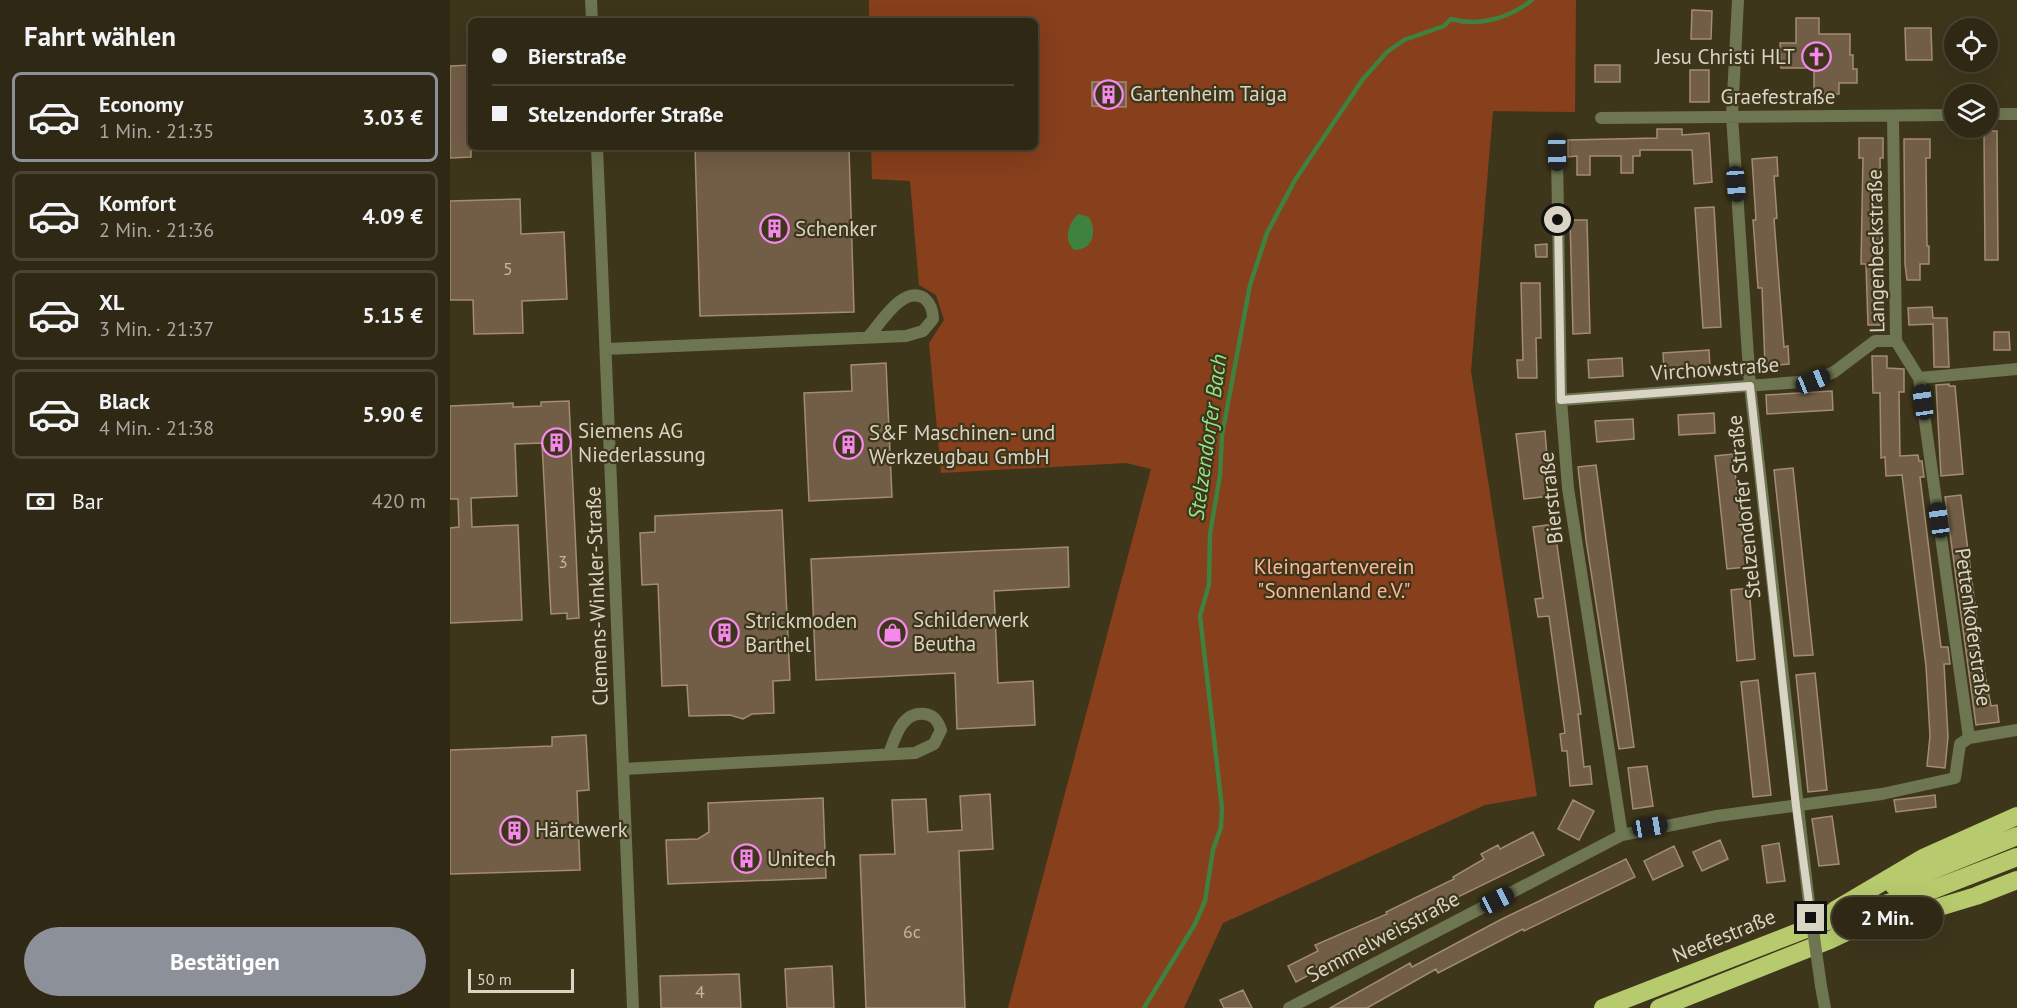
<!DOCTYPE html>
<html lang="de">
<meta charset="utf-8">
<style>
:root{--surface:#2e2814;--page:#36301d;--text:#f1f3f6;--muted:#a7a6a0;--line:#494434;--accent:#8c9099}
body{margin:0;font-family:"PT Sans",sans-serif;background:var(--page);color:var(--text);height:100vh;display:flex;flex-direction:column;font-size:22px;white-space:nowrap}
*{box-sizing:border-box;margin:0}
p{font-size:20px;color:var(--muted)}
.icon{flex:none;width:33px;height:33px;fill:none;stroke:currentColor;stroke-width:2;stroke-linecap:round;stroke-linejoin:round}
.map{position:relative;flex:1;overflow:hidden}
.drawer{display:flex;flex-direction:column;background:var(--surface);width:450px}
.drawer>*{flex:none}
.hud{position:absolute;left:18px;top:18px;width:570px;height:132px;border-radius:9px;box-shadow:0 6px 24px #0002,0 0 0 2px var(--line);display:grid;align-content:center;height:132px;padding:0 24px;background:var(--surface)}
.controls{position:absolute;left:1494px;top:18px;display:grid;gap:12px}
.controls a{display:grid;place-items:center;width:54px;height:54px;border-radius:50%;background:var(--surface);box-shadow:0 6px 24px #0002,0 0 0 2px var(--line);font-size:30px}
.scale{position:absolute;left:18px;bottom:15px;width:106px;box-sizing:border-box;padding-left:6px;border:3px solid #d9d4c4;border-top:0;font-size:16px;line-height:21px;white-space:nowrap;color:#d9d4c4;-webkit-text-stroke:4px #3e361b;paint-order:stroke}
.end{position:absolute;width:27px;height:27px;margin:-14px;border:8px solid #d9d4c4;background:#111;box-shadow:0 0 0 3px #111}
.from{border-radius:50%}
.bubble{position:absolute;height:42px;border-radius:21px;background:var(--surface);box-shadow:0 6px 24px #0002,0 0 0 2px var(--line);font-size:20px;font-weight:700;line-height:42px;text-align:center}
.car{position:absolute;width:18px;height:36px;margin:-18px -9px;border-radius:8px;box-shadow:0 0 4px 2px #0007;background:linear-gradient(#222 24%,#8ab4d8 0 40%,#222 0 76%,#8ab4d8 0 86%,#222 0)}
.hud b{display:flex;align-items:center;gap:21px;height:57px;font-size:22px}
.hud b+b{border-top:2px solid var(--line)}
.hud i{width:15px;height:15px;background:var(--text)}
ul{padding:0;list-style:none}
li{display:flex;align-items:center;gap:18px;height:90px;margin:0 12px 9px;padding:0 12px;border:3px solid var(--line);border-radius:9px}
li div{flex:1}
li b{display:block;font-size:22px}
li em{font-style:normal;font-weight:700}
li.active{border-color:var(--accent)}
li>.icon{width:54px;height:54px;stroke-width:1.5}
h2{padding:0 24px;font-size:27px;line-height:72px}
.pay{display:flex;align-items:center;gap:15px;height:66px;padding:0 24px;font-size:22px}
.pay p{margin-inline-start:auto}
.button{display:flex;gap:12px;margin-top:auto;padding:12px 24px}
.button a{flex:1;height:69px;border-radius:36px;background:var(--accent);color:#fff;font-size:24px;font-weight:700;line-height:69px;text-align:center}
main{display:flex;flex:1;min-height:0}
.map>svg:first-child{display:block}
.green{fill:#873f1c}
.water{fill:#3f813e}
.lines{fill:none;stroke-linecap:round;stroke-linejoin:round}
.stream{stroke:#3f813e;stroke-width:4.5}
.building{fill:#725d46;stroke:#a38c73;stroke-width:1.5}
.street{stroke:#6d7551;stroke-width:12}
.highway{stroke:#b7ca6d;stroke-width:18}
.street-bridge{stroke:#6d7551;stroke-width:12}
.route{stroke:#d9d4c4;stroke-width:8}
.labels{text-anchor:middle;stroke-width:4.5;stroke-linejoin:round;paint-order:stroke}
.number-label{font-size:18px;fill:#bfb6a4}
.poi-label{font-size:21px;fill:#d9d4c4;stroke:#3e361b;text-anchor:start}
.street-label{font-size:21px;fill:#d9d4c4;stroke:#3e361b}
.park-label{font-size:21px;fill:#fcb799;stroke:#3e361b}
.water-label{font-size:22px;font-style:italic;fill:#8ee68a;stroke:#3e361b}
</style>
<main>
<section class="drawer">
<h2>Fahrt wählen</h2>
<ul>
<li class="active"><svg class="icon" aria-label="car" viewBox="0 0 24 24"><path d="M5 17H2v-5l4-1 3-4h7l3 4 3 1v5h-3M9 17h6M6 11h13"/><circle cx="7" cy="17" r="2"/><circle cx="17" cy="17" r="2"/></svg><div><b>Economy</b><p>1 Min. · 21:35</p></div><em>3.03 €</em></li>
<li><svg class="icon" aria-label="car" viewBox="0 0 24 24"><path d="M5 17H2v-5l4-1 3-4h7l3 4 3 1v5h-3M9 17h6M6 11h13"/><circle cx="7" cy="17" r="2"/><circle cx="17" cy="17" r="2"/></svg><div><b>Komfort</b><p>2 Min. · 21:36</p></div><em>4.09 €</em></li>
<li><svg class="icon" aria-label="car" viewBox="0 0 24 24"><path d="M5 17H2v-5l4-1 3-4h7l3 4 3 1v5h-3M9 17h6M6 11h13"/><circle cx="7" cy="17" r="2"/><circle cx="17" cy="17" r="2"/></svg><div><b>XL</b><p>3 Min. · 21:37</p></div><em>5.15 €</em></li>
<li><svg class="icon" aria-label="car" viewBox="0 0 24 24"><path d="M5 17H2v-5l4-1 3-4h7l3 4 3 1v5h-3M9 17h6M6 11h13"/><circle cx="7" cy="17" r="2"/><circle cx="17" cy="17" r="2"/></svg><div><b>Black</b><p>4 Min. · 21:38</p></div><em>5.90 €</em></li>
</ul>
<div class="pay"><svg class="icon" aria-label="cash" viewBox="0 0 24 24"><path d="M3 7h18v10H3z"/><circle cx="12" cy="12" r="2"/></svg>Bar<p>420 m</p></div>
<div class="button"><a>Bestätigen</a></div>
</section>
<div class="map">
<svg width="1567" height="1008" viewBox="0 0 1567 1008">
<rect width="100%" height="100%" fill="#3e361b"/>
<!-- green -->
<path class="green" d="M419,0H1126L1125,112L1043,111L1021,371L1087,796L1035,805L773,923L734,1008H558L701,469L676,463L491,473L479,343L494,320L486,295L469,285L460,181L422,179L421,147H585V21H419Z"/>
<!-- water -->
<path class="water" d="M628,214L639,217C647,231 644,250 624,250C613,239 618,224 628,214Z"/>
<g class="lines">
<!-- stream -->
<path class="stream" d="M694,1008L745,924L755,901L763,850L771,827L772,808L750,616L759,584L760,534L770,475L772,435L800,285L817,233L845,180L913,79L937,52L954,40L994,26L1001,19C1030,27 1059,18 1082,0"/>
</g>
<!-- building -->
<path class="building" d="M1242,10L1262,11L1261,39H1241Z
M1346,18H1369V34H1400V55H1403V69H1407V83H1389V94H1364V68H1331L1330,43H1346Z
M1455,28H1481L1482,60H1456Z
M21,65V157L0,158V66Z
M1145,65H1170V82H1145Z
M1240,70H1259V102H1240Z
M642,82H676V107L642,106Z
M1207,129H1232V135L1259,133L1262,182L1244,184L1242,150H1190V156H1183V173H1171V156H1140V175H1127V156L1118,157V140L1207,138Z
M1534,131H1547L1548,260H1535Z
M1409,138H1433V158H1430L1433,325H1418L1416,264H1411L1413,158H1409Z
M1454,139H1480V158H1476L1477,246H1479V264H1470V280H1457L1455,264Z
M245,147H399L404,312L250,316Z
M1327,157L1328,176H1324L1327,218L1324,219L1334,347L1338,346L1339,364L1315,366L1312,288H1308L1303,220H1306L1302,159Z
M70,199L71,234L114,232L117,299L72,301L73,333L24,334L23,300H0V201Z
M1264,207L1271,327L1253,328L1245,208Z
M1120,220H1137L1140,333L1123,334Z
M1097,244V257H1086L1085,245Z
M1071,283H1090L1091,338H1086L1087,378H1068L1067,360H1073Z
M1482,307L1483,318H1497L1499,367H1484L1483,324L1459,325L1458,308Z
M1544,332H1559L1560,350H1544Z
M1259,350L1260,368L1214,369L1213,353Z
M1422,356H1437V368L1454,369V392H1449L1450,456L1468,455L1469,461H1472L1474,477H1470L1491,647H1498L1500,664H1494L1498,737L1495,768L1477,766L1480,736L1476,666L1452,475L1436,476L1435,457L1431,458L1430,393H1423Z
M1172,358L1173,376L1139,378L1138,360Z
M436,363L442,497L359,501L354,393L402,391L401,365Z
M1499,384V386H1505L1513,474L1491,476L1486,385Z
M1382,391L1383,410L1317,414L1316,395Z
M119,401L129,618L117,619V613L101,614L92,443L65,444L67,496L21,498L22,527L68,525L72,620L0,623V528L9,527L8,499H0V406L63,403V407L91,406V402Z
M1264,413L1265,433L1229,435L1228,415Z
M1183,419L1184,439L1147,442L1145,421Z
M1095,431L1100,496L1074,499L1066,434Z
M1283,454L1296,567L1277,569L1265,456Z
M1146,465L1184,747L1169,749L1136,540L1128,467Z
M1343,468L1363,655L1344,656L1324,470Z
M1511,495L1532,660L1541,706L1547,705L1549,722L1526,725L1495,497Z
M332,510L340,680L323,681L324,713L302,714L293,719L280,715L239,716L237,685L212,686L208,584L192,585L190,533L205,532V516Z
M1104,524L1131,714H1128L1134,767L1140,766L1142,784L1120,786L1117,751H1112L1110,734L1115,733L1099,616L1088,617L1085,599L1093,598L1083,527Z
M618,547L619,587L544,591L548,683L583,681L585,725L507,729L505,673L366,680L361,559Z
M1299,588L1305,659L1287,661L1281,590Z
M1365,673L1377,790L1358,792L1346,675Z
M1308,680L1321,795L1303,797L1291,682Z
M136,735L139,790L127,791L130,870L0,874V750L102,746V737Z
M1197,766L1203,806L1183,809L1178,768Z
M540,794L543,849L509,851L515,1008H416L410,855L445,854L442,800L476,799L478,832L512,830L510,796Z
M1485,795L1486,807L1446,812L1444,800Z
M373,798L376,878L218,884L216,840L248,839L259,832L258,803Z
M1123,800L1144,811L1129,840L1108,829Z
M1382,816L1389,864L1369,866L1362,819Z
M1083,832L1094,855L891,954L857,972L859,975L846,982L838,966L868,951L865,945L937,914L936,912L1004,879L1003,877L1034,859L1031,854L1048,845L1050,849Z
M1270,840L1278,859L1252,871L1243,852Z
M1329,843L1335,881L1317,883L1312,846Z
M1224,846L1233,866L1203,880L1194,861Z
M1176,859L1185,877L1074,931L1073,929L988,973L986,969L917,1008H880L960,963L962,967L1050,920Z
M382,966L384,1008H337L335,969Z
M289,974L291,1008H211L210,976Z
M793,990L802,1008H774L770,1000Z"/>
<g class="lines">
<!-- street -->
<path class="street" d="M141,0L142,21
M1288,0L1282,116L1300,386L1358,895
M1538,114H1567
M1443,116L1446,341L1469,378L1519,738
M1151,118L1504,115
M147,147L183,1008
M1107,153L1111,400L1118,488L1172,835
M156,349L456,336L473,331L483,319C483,310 481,304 474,298C453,285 431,323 419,336
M1469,378L1567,369
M1111,400L1363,381L1384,372L1425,341H1446
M174,769L465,753L484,744L491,730C488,721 484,715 475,714C452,711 445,737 439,754
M1371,986L1375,1008
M839,1008L1172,835L1267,816L1432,794L1505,778L1510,744L1519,738L1567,730"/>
<!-- highway -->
<path class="highway" d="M1444,886L1567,836
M1385,910L1473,858L1567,816
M1430,925L1526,896L1567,880
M1153,1008L1374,922L1482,890L1567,857
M1209,1008L1380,940L1445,909"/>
<!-- street-bridge -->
<path class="street-bridge" d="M1358,895L1371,986"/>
</g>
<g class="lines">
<!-- route -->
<path class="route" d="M1108,220L1111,400L1300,386L1346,806L1361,918"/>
</g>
<!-- icons -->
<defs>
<symbol id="church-ring" viewBox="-11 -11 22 22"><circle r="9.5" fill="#3e361b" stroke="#f688ec" stroke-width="1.5"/><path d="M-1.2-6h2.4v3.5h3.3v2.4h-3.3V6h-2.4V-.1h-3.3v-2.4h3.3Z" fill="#f688ec"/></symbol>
<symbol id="building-ring" viewBox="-11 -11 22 22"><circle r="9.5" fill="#3e361b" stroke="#f688ec" stroke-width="1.5"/><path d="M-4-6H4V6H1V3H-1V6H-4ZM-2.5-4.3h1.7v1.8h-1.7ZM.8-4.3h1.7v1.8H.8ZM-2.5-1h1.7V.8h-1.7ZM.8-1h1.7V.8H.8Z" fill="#f688ec"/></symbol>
<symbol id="shop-ring" viewBox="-11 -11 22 22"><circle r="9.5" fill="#3e361b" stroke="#f688ec" stroke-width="1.5"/><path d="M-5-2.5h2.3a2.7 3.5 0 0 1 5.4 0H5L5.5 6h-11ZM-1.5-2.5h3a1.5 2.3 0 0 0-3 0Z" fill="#f688ec"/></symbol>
</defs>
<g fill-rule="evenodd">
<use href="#church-ring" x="1350" y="40" width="33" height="33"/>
<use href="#building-ring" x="642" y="78" width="33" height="33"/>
<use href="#building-ring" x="308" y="212" width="33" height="33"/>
<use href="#building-ring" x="90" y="426" width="33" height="33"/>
<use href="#building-ring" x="382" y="428" width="33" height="33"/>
<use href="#shop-ring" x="426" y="616" width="33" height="33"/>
<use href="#building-ring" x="258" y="616" width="33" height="33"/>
<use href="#building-ring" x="48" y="814" width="33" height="33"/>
<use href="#building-ring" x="280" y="842" width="33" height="33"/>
</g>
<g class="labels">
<!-- number labels -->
<g class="number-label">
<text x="58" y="275">5</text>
<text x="113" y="568">3</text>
<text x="462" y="938">6c</text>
<text x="250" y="998">4</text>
</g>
<!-- poi labels -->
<g class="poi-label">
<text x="1345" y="64" text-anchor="end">Jesu Christi HLT</text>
<text x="680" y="101">Gartenheim Taiga</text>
<text x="345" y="236">Schenker</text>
<text x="128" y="438">Siemens AG<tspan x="128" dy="24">Niederlassung</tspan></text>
<text x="419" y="440">S&amp;F Maschinen- und<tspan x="419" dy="24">Werkzeugbau GmbH</tspan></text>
<text x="463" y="627">Schilderwerk<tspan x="463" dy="24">Beutha</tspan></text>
<text x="295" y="628">Strickmoden<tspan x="295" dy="24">Barthel</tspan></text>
<text x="85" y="837">Härtewerk</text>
<text x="317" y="866">Unitech</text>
</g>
<!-- street labels -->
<g class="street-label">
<text x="1328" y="104">Graefestraße</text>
<text transform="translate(1426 251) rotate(-91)" y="7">Langenbeckstraße</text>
<text transform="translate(1265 369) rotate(-4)" y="7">Virchowstraße</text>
<text transform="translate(1101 498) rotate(-96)" y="7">Bierstraße</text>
<text transform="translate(1294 507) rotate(-96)" y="7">Stelzendorfer Straße</text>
<text transform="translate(147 596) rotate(-92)" y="7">Clemens-Winkler-Straße</text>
<text transform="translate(1523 627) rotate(82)" y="7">Pettenkoferstraße</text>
<text transform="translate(1274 936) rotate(-22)" y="7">Neefestraße</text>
<text transform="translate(933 937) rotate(-28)" y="7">Semmelweisstraße</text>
</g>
<!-- park labels -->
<g class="park-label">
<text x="884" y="574">Kleingartenverein<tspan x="884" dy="24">"Sonnenland e.V."</tspan></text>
</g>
<!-- water labels -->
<g class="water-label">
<text transform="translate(757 437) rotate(-82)" y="8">Stelzendorfer Bach</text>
</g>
</g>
</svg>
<div class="controls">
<a><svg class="icon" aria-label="locate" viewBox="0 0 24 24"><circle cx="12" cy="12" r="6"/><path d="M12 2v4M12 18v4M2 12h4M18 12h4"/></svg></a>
<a><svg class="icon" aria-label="layers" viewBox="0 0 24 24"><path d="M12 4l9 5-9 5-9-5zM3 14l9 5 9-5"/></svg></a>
</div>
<div class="scale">50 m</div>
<i class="end from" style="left:1108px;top:220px"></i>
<i class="end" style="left:1361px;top:918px"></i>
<div class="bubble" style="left:1382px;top:897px;width:111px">2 Min.</div>
<i class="car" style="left:1107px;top:153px;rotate:179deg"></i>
<i class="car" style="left:1286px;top:184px;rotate:176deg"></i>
<i class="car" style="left:1363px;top:381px;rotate:68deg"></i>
<i class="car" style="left:1473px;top:402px;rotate:352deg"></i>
<i class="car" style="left:1489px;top:520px;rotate:352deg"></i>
<i class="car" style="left:1200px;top:827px;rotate:81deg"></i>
<i class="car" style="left:1047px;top:900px;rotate:63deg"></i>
<div class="hud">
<b><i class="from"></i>Bierstraße</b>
<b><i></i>Stelzendorfer Straße</b>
</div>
</div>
</main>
